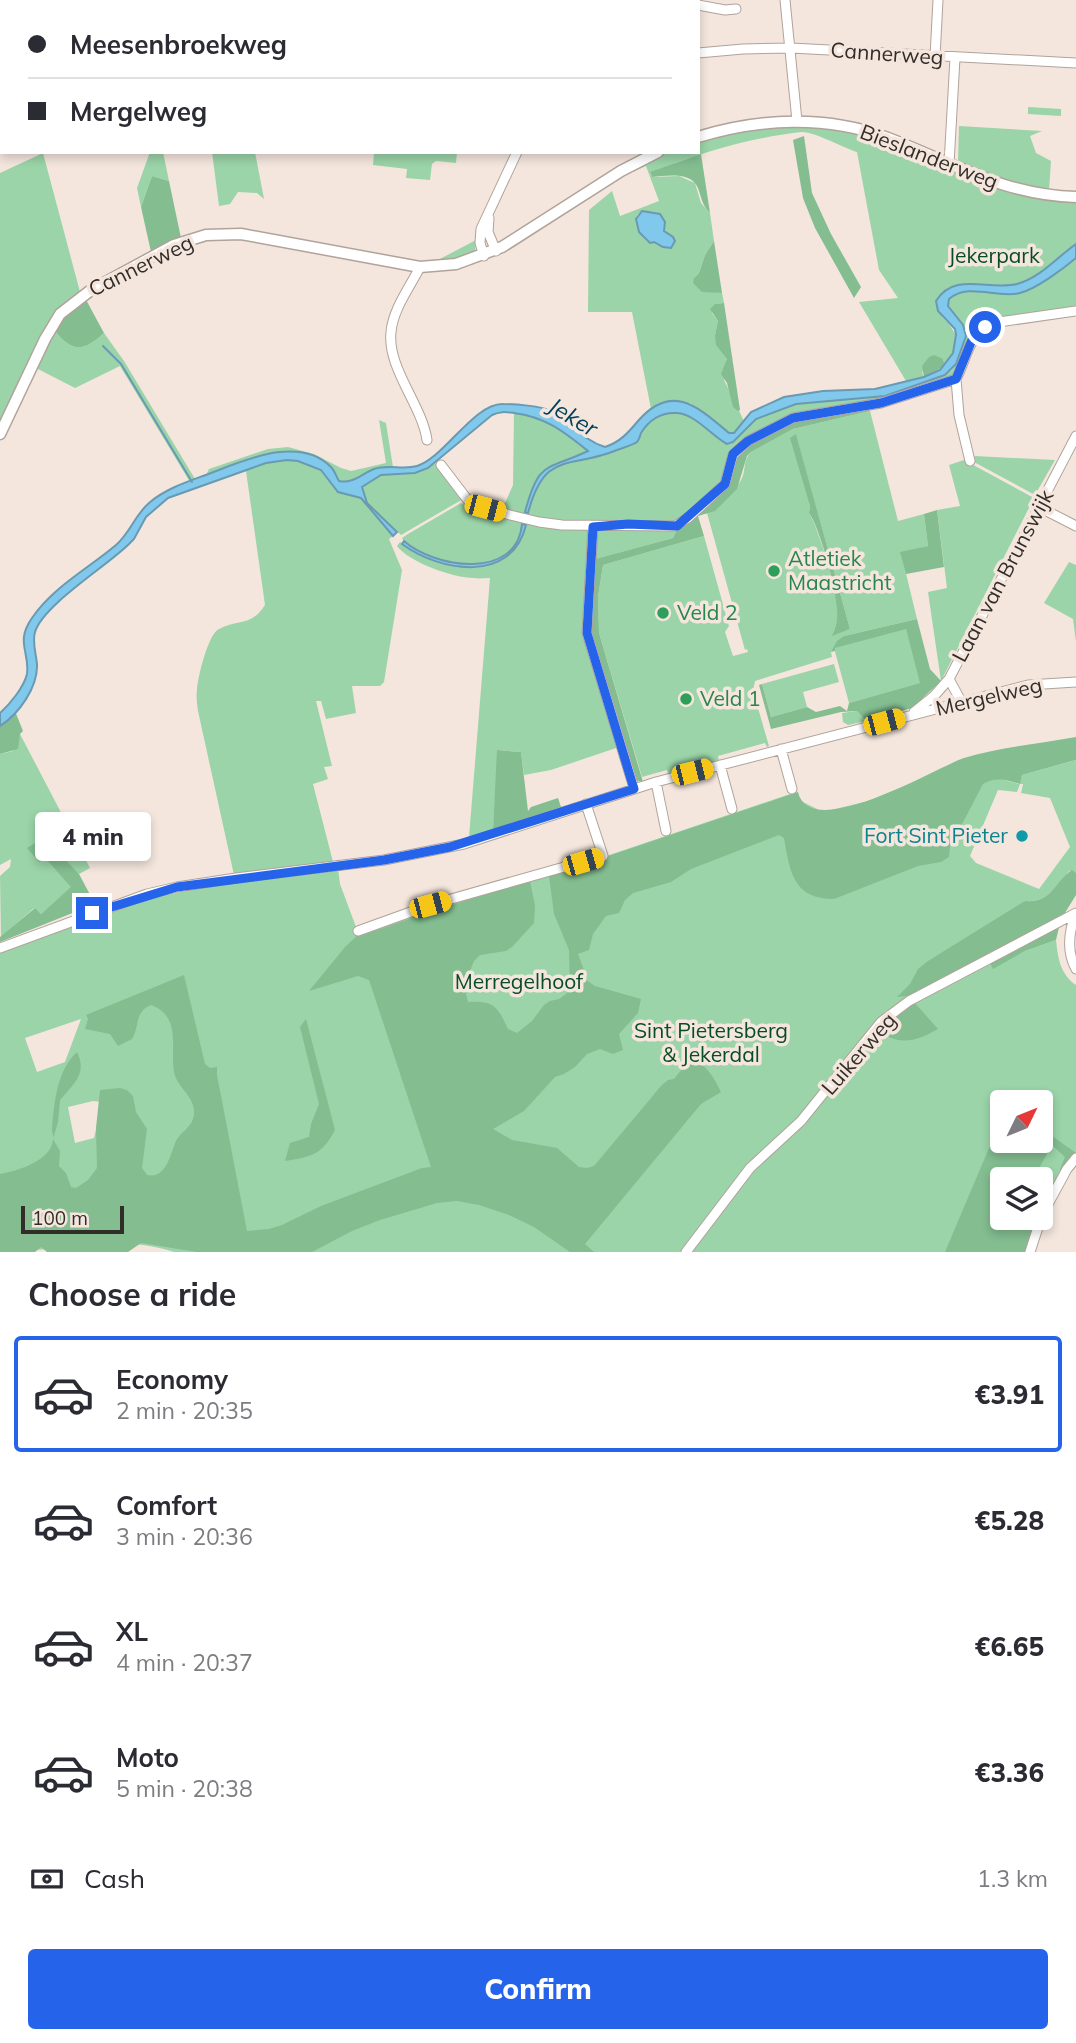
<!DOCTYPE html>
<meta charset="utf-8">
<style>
:root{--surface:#fff;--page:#f7f7f7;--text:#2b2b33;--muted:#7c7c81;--line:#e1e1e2;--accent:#2563eb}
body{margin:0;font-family:Mulish,sans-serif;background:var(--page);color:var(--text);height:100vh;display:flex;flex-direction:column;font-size:26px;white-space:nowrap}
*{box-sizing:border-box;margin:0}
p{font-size:23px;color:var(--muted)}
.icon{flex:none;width:38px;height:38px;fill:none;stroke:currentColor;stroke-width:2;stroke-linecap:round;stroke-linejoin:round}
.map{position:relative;height:1252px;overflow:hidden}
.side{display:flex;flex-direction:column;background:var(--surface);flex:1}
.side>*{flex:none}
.banner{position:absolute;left:0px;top:0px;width:700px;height:154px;box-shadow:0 4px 10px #0003;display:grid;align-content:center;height:154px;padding:0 28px;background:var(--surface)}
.needle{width:46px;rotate:47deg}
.tools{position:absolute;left:990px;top:1090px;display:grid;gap:14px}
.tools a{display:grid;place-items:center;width:63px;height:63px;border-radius:7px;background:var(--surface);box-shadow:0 4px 10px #0003;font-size:35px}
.scale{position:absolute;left:21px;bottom:18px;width:103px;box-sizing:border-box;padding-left:7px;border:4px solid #322d29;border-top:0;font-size:19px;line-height:24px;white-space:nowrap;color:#322d29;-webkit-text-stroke:5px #f4e6dd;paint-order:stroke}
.end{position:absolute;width:32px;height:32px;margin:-16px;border:9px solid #2563eb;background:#fff;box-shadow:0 0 0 4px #fff}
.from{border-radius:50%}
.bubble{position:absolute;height:49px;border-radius:7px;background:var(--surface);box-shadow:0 4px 10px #0003;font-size:23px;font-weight:800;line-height:49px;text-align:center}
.car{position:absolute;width:21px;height:42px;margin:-21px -10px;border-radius:9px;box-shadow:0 0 5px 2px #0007;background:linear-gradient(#f5c518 24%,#345 0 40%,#f5c518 0 76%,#345 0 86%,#f5c518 0)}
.banner b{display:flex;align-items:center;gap:24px;height:66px;font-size:26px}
.banner b+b{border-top:2px solid var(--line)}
.banner i{width:18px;height:18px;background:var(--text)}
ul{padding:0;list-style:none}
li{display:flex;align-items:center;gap:21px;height:116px;margin:0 14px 10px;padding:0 14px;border:4px solid transparent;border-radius:7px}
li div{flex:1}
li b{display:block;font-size:26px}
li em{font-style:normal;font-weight:800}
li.current{border-color:var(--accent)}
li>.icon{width:63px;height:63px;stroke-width:1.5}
h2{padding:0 28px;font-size:32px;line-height:84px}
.pay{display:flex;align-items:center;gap:18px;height:77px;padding:0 28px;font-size:26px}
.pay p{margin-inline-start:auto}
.cta{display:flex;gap:14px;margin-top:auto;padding:14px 28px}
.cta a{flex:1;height:80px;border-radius:7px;background:var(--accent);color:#fff;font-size:28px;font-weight:800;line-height:80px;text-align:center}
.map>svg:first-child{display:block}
.green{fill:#9bd4a8;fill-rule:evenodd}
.forest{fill:#83bd90}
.water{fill:#81c8ed;stroke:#699ab2;stroke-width:2}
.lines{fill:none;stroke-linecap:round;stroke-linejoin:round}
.stream{stroke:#699ab2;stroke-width:2}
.minor-casing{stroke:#b0a39a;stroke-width:11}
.major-casing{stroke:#b0a39a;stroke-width:13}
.minor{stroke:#fff;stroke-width:9}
.major{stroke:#fff;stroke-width:10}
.route{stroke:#2563eb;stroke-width:9}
.leisure-dot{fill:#2e9e5b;stroke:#f4e6dd;stroke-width:2.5}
.culture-dot{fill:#0f9aa8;stroke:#f4e6dd;stroke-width:2.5}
.labels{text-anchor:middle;stroke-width:7;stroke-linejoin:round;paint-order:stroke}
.street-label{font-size:21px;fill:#322d29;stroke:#f4e6dd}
.park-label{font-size:21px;fill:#074d24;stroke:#f4e6dd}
.leisure-label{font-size:21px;fill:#27864d;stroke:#f4e6dd;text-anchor:start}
.culture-label{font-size:21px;fill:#0d838f;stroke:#f4e6dd;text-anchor:end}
.water-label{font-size:23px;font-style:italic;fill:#04425b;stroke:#f4e6dd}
</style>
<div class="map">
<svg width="1076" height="1252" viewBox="0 0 1076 1252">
<rect width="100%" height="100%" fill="#f4e6dd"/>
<!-- green -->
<path class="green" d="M0,0H159L2,2L0,27Z
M272,0H410L411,2H272Z
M1028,107L1061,109V116L1028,114Z
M801,124L870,135L1003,190L1025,196L1076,203V312L986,328L955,376L947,381L763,430L724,481L677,523L551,522L502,510L513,485L514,413L546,420L588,451C549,465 536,470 525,512L528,513C532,497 536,481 550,471C571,454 602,459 626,446C648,435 646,411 678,413C696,415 711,436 728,444L733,442L756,419L779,409L809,401L885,396L926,383L952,370L966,336L965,330L947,304L942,317C961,335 960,345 945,366L943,359L922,372L924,377L906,381L859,302L898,298L879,270L857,152C844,148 813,131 801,132C749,138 699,153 650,173L652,177L679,176L695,183L701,203L710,213L714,241L705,255L699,273L694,278L713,292L722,293L724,303L715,304L712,313L718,321L715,335L727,359L724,380L744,421L734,433H729L690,403L659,404L651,409L632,312H588L589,210L612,191L620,216L659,201L646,166L630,173V169L670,152H698V141L729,131ZM642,211H648L668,234L650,243C642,235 634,227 637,215Z
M959,126L1042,131L1030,136L1036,153L1051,161L1049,190L1001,179L958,162Z
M150,152H163L169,181L152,176L141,207L137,188Z
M212,152H255L264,199L257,193L238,192L230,204L219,206Z
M374,152H457L456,163L436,161L432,164L430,180L406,178L407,169L373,165Z
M43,153L80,292L61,308L0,427V173Z
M476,240L475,252L466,257L439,262L438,260Z
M54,330C73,353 83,352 104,333L124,361L195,479L190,482L120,366L75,388L36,368Z
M870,411L898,521L924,514L928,546L901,553L917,619L844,636L831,652L832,657L755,681L753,691L769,746L767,747L765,743L718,756L719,761L669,775L667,770L642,777L599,633L598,597L603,565L704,536L729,626L725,632L733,656L748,652L747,649L745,650L707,513C716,510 738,488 742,478C746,469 743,460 751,452L793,429ZM796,435L850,629L833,635C835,628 837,621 838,613C838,594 819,529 809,513L810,506Z
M379,420L386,423L393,467C374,467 358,484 339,481C336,476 335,471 331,467C296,434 243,461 206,475L209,469L268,449L288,447L314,454L341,468L351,471L386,463Z
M975,456L1055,460L1035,495L974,462Z
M287,460L298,461L321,470L339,492L361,498L393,536L389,539L402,570L384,682L380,686H352L356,713L326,719L321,701H316L332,766L324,767L328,779L313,784L333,862L234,875L198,711C197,704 196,696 197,689C198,677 208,634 219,629C238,619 251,627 265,605L246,471L266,463Z
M964,460L1034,498L941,681L928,592L947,588L937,510L960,506L949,465Z
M436,463L463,499L401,535L367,503L362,487L381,475L415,473Z
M461,503L465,505L469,513L488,511L588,529L590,533L584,621L619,747L551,770L524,775L521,752L498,750L493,829L469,837L490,578C485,578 479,579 474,578C453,578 409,562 397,546L400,542L402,543L404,541L402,538L408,534Z
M678,527L673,538L593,560L596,533L602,528Z
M1069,562L1076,565V642L1073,619L1044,603Z
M906,628L921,683L849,703L834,648Z
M834,664L839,682L803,692L807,707L771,717L762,684Z
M857,711L866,721L848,725L843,722L842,713Z
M20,734L90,868L79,874L45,837L44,857L72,887L41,914L34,908L1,937L0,876L10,867L11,859L0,865V754L13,751Z
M1076,760V873L1069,871C1058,888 1046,903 1025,901L919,1000L942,989L989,961L993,968L1025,951L1056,940C1058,958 1060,974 1076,985V1153L1041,1211V1180H1003V1218L1028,1252H174C116,1233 59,1252 0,1252V950L139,900L229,883L338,868L340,884L359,935L430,909L556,873L793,793L803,802L823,812L864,802L881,818L991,779H1000L1019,784L1022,775ZM1020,784H1023L1021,793L1050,798L1070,847L1039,889L976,863L970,856L998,790L1017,792ZM81,1019L65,1062L37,1072L25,1038ZM93,1101L102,1102L94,1138L75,1143L68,1107ZM1003,1102H1041V1141H1003Z"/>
<!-- forest -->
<path class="forest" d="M804,136L812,193L831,234L861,287L854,298L815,228L803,198L793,140Z
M701,154L710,213C702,205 702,199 698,188C691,171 666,176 652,177L650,172Z
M152,176L169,181L181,238L151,252L141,207Z
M714,241L722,293L702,292L693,283L694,278L699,273L705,255Z
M85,298L104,333C83,352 73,353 54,330L62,317Z
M724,303L740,410L738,411L733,407L727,383L721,374L727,359L716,345L715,335L718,321L710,309L715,304Z
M934,355L943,359L945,366L924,377L922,366L929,357Z
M868,406L870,411L793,429L751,452L747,456L737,489L715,511L698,516L704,536L603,565L598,597L599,633L643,782L634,780L591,641L592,560L673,538L678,527L724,488L736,453L792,421Z
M796,434L850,629L832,636C836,627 838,618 837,609C836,589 820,528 809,513L810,506L790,438Z
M937,510L944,567L906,574L900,552L928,546L924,514Z
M917,619L930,669L941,681L912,708L866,721L857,711L841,712L771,729L759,685L762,684L771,717L807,707L816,712L840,706L847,711L849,703L920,683L906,629L835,648V651L831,652L837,641L844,636Z
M15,711L23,731L20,734L18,749L0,754V726Z
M1076,737V760L1072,761L1022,775L1020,784C1007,780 995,776 983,784L950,847L949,857L941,862L918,866L834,899C793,899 790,872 784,838L779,835L691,869L671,882L633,893L625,900L619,913L606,916L593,934L589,950L578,954L584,970L579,975L595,986L641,999L638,1013L619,1034L623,1050L613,1054L600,1049L587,1054L575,1067L564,1074L555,1077L524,1111L493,1129L512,1140L557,1148L579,1167L587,1168L594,1166L661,1086L668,1080L674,1079L691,1058C707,1065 713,1076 721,1092L701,1104L585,1244L594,1252H570L534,1227L509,1215L479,1205L457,1201L437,1203L380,1220L352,1231L312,1252H197L141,1243L128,1252H47L41,1247L35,1252H0V1174C17,1171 51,1161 53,1140C54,1136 52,1133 52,1129C54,1103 57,1070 77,1052C88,1074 73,1084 60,1100L58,1122L53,1139L60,1151L59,1166L66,1173L71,1187L76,1188L88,1180L97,1168L96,1128L100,1090L120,1088L127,1090L133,1096L136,1112L147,1129L142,1168L147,1175C167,1179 170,1154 176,1141C181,1131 192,1128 194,1115C196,1097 177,1088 174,1072C170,1049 182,1016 151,1005C134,1012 140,1026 132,1039L118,1046L110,1034L85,1029L88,1019L86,1015L184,975L205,1064L210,1068L217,1067V1075L247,1231L269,1229L282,1225L321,1206L422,1168L431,1167L369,980L358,976L309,991L345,947L359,934L360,936L432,911L530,881L535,906L534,923L512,947L506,951L480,955L474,961L464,986L468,1002C493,1001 497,1005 508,1029L517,1033L532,1021L544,1005L550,1001L559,999L570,991L569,950L554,914L549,876L798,792C810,844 937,767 964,758C1001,747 1038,744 1076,737Z
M497,750L521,752L528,811L531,807L558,798L561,807L493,829Z
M45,837L79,874L95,904L0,942V937L35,908L41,914L71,887L45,858L39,862L27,848Z
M1072,870L1076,873V895L1063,916L916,995L897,997L910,984L918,969L928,961L1025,901C1053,903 1054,882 1072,870Z
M1060,923L1056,940L1025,951L993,969L989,961Z
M914,1002L938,1029C921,1039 903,1046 885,1035L894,1022L892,1018Z
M306,1019L335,1130C322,1155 311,1157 285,1161L290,1143L309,1137L311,1124L319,1104L300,1027Z
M1003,1115V1141H1041V1128L1076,1153V1157L1064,1172L1060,1169L1065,1157L1052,1145L1033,1179L1003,1180V1218H1039L1028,1252H945Z"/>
<!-- water -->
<path class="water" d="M642,211L660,214L665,222L664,231L673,237L675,241L671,248L663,247L654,242L650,243L639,232L636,219Z
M1076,244V258C1063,269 1036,289 1020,293C997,299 969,282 949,299L948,306L963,325L966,336L956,364L945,375L885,396L796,404L756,419L733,442L727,444C712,436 695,414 677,413C661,412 649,420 641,433C640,436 639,440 637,442C633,445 622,448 617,450C569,470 545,449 528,513L525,512C539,460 545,471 588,451C564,432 546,417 514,413C506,412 500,411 492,415L428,468L415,473L381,475L362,487L367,503L397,532L393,536L361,498L338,492L321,470L298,461L287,460L266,463L168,498L146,517L134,539L129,544C107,566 43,605 35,632C32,643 36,653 37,664C38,687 19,714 0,726V713C10,704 24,687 27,674C30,652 15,642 32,618C53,587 89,568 116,545C130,533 135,515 149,503C166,488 190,481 211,473C245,460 300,435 331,467C335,471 336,476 339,481C353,484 361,474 374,469C388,464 403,470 417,466C444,458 474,403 503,404C514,404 542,406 551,411C570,421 582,440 605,447C620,442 628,433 638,421C672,382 698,407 729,433H734L751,412L784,397L823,391L875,389L924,377L940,370L953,353L956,335L955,329L938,311L936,301C954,271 989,291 1017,284C1040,278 1057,257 1076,244Z
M522,524L526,525C512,584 440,572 402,544L404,541C434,568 517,581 522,524Z"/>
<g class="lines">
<!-- stream -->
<path class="stream" d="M103,346L121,364L192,482"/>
<defs>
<path id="minor" d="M413,0L414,2
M514,0L518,2
M682,0L687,2
M785,0L797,121
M602,2L606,0
M698,5L725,10L736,9
M0,39L2,38
M698,53L743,49L791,48L1076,63
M935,57L938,0
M949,164L955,58
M489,218L488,232L496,251
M484,256L480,243L481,229L517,152
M420,267C410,287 393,309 391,332C387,368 422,405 427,440
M956,379L959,415L970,461
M441,465L470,503L510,515L539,522L562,525L675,526L688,518L725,484L733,455L748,441L793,418L881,403L956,379C967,358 968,335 992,323L1076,311
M1039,507L1076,526
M593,527L587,633L634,788
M949,679L962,703
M937,708L934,696L949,679L1076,436
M914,712L934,696
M781,749L792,789
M720,765L732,809
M656,782L666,831
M1076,913C1069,931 1066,951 1076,969
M358,931L430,905L603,856L586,804
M0,948L147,894L177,887L236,878L384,860L464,844L656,782L1028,685L1076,682
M1041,1217L1067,1169L1076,1158
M686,1252L750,1168L801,1121L881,1022L909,1001L1076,913
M1030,1252L1041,1218"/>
<path id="major" d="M698,137C760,118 827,115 888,138C954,163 1003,195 1076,197
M0,434L45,339L60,314L91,290L174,245L206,235L241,234L420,267L456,264L502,247L621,171L658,152"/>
</defs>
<!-- minor casing -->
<use href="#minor" class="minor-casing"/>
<!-- major casing -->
<use href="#major" class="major-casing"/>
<!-- minor -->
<use href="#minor" class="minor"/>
<!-- major -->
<use href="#major" class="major"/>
</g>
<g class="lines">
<!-- route -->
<path class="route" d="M92,913L177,887L384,860L450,847L634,789L587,633L593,527L628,524L677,526L725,484L733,454L748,441L793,418L881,403L956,379L972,340L985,327"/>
</g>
<!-- markers -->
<g class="leisure-dot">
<circle cx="774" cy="571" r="7"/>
<circle cx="663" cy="613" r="7"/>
<circle cx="686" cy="699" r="7"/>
</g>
<circle class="culture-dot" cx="1022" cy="836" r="7"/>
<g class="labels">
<!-- street labels -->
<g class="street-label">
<text transform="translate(887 54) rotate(4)" y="7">Cannerweg</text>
<text transform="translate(929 157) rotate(21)" y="7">Bieslanderweg</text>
<text transform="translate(141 266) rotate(-26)" y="7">Cannerweg</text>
<text transform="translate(1003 576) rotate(-62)" y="7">Laan van Brunswijk</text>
<text transform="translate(989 697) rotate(-13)" y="7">Mergelweg</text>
<text transform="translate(859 1054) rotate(-49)" y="7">Luikerweg</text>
</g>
<!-- park labels -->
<g class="park-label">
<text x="994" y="263">Jekerpark</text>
<text x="519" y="989">Merregelhoof</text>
<text x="711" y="1038">Sint Pietersberg<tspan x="711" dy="24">&amp; Jekerdal</tspan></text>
</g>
<!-- leisure labels -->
<g class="leisure-label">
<text x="788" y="566">Atletiek<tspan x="788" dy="24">Maastricht</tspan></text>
<text x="677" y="620">Veld 2</text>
<text x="700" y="706">Veld 1</text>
</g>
<!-- culture labels -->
<g class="culture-label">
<text x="1008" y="843">Fort Sint Pieter</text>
</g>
<!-- water labels -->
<g class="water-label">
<text transform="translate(573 417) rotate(31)" y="8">Jeker</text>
</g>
</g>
</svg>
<div class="tools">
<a><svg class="needle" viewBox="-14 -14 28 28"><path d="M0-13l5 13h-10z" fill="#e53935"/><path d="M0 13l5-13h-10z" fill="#7c7c81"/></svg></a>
<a><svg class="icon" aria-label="layers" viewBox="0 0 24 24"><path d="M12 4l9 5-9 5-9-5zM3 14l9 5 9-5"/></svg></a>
</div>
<div class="scale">100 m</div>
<i class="end from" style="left:985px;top:327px"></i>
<i class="end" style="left:92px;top:913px"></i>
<div class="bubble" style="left:35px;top:812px;width:116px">4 min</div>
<i class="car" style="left:485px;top:508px;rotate:105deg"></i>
<i class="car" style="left:884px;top:722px;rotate:75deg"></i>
<i class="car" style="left:692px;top:772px;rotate:76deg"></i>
<i class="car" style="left:583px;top:862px;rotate:74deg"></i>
<i class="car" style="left:430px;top:905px;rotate:75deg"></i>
<div class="banner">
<b><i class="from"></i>Meesenbroekweg</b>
<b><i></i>Mergelweg</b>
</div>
</div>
<section class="side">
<h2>Choose a ride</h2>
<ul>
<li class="current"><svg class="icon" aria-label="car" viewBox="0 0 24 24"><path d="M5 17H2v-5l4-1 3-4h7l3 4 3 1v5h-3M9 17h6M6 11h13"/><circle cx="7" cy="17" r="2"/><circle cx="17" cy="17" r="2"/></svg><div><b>Economy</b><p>2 min · 20:35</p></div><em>€3.91</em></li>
<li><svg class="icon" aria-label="car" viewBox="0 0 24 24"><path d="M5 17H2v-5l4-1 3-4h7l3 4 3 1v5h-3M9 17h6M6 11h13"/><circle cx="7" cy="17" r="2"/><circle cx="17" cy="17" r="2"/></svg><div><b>Comfort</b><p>3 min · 20:36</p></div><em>€5.28</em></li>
<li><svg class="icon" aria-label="car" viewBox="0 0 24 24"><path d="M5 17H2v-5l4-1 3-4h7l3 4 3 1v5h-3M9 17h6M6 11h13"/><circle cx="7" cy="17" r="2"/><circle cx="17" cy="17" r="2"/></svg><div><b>XL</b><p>4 min · 20:37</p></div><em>€6.65</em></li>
<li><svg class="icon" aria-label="car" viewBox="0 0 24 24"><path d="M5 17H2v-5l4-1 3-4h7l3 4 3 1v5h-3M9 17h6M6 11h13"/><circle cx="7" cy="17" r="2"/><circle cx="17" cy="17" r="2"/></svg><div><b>Moto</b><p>5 min · 20:38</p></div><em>€3.36</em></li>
</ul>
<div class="pay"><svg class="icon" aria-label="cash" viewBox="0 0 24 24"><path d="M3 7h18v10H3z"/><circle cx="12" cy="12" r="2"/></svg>Cash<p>1.3 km</p></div>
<div class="cta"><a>Confirm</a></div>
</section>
